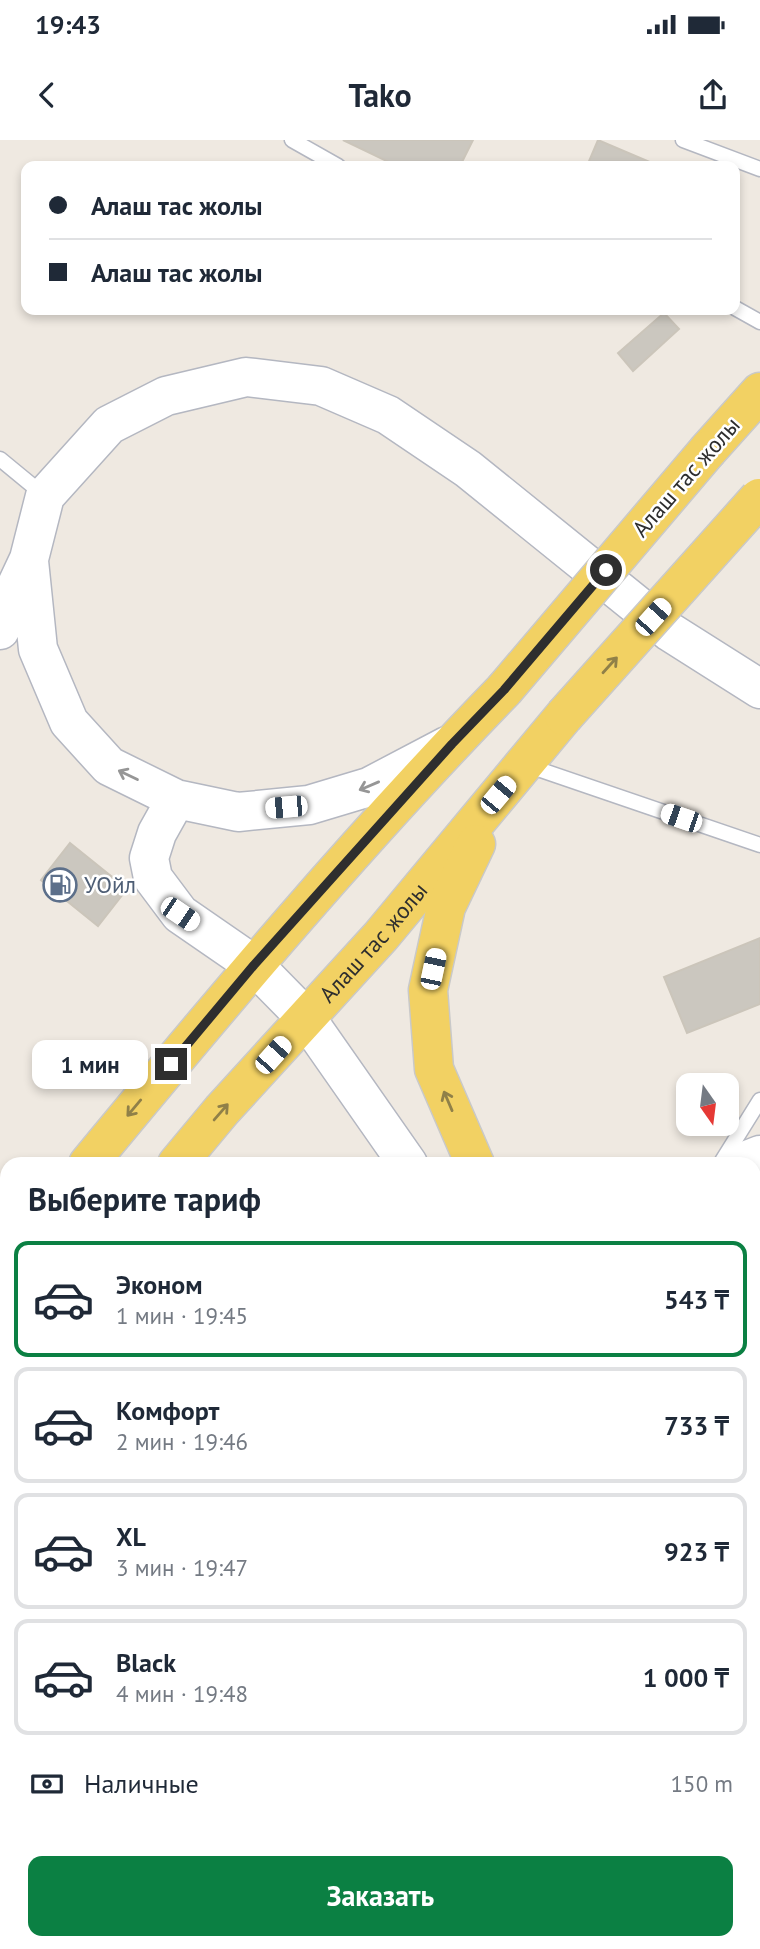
<!DOCTYPE html>
<html lang="ru">
<meta charset="utf-8">
<style>
:root{--surface:#fff;--page:#f6f6f7;--text:#1f2937;--muted:#747a83;--line:#e0e1e3;--accent:#0b8043}
body{margin:0;font-family:"PT Sans",sans-serif;background:var(--page);color:var(--text);height:100vh;display:flex;flex-direction:column;font-size:26px;white-space:nowrap}
*{box-sizing:border-box;margin:0}
p{font-size:23px;color:var(--muted)}
.icon{flex:none;width:38px;height:38px;fill:none;stroke:currentColor;stroke-width:2;stroke-linecap:round;stroke-linejoin:round}
.map{position:relative;flex:1;overflow:hidden}
.details{position:absolute;left:0px;top:1017px;width:761px;height:793px;display:flex;flex-direction:column;background:var(--surface);border-radius:21px 21px 0 0;box-shadow:0 4px 10px #0003}
.details>*{flex:none}
.banner{position:absolute;left:21px;top:21px;width:719px;height:154px;border-radius:14px;box-shadow:0 4px 10px #0003;display:grid;align-content:center;height:154px;padding:0 28px;background:var(--surface)}
.needle{width:46px;rotate:166deg}
.tools{position:absolute;left:676px;top:933px;display:grid;gap:14px}
.tools a{display:grid;place-items:center;width:63px;height:63px;border-radius:14px;background:var(--surface);box-shadow:0 4px 10px #0003;font-size:35px}
.end{position:absolute;width:32px;height:32px;margin:-16px;border:9px solid #2e2e2e;background:#fff;box-shadow:0 0 0 4px #fff}
.from{border-radius:50%}
.bubble{position:absolute;height:49px;border-radius:14px;background:var(--surface);box-shadow:0 4px 10px #0003;font-size:23px;font-weight:700;line-height:49px;text-align:center}
.car{position:absolute;width:21px;height:42px;margin:-21px -10px;border-radius:9px;box-shadow:0 0 5px 2px #0007;background:linear-gradient(#fff 24%,#345 0 40%,#fff 0 76%,#345 0 86%,#fff 0)}
.banner b{display:flex;align-items:center;gap:24px;height:66px;font-size:26px}
.banner b+b{border-top:2px solid var(--line)}
.banner i{width:18px;height:18px;background:var(--text)}
ul{padding:0;list-style:none}
li{display:flex;align-items:center;gap:21px;height:116px;margin:0 14px 10px;padding:0 14px;border:4px solid var(--line);border-radius:14px}
li div{flex:1}
li b{display:block;font-size:26px}
li em{font-style:normal;font-weight:700}
li.on{border-color:var(--accent)}
li>.icon{width:63px;height:63px;stroke-width:1.5}
h2{padding:0 28px;font-size:32px;line-height:84px}
.pay{display:flex;align-items:center;gap:18px;height:77px;padding:0 28px;font-size:26px}
.pay p{margin-inline-start:auto}
.cta{display:flex;gap:14px;margin-top:auto;padding:14px 28px}
.cta a{flex:1;height:80px;border-radius:14px;background:var(--accent);color:#fff;font-size:28px;font-weight:700;line-height:80px;text-align:center}
.status{display:flex;justify-content:space-between;align-items:center;height:49px;padding:0 35px;background:var(--surface);direction:ltr}
.status svg{height:19px;fill:currentColor}
header{display:flex;justify-content:space-between;align-items:center;height:91px;padding:0 28px;background:var(--surface);font-size:32px;font-weight:700}
.map>svg:first-child{display:block}
.building{fill:#cbc7bf;stroke:#cbc5ba;stroke-width:2}
.lines{fill:none;stroke-linecap:round;stroke-linejoin:round}
.service-casing{stroke:#b4b7c1;stroke-width:17}
.secondary-casing{stroke:#b4b7c1;stroke-width:41}
.primary-casing{stroke:#c9c9c9;stroke-width:41}
.service{stroke:#fff;stroke-width:14}
.secondary{stroke:#fff;stroke-width:38}
.primary{stroke:#f2d163;stroke-width:38}
.primary-bridge-casing{stroke:#c9c9c9;stroke-width:41;stroke-linecap:butt}
.primary-bridge{stroke:#f2d163;stroke-width:38}
.oneway{stroke:#908048}
.oneway2{stroke:#969696}
.route{stroke:#2e2e2e;stroke-width:9}
.labels{text-anchor:middle;stroke-width:5;stroke-linejoin:round;paint-order:stroke}
.street-label{font-size:23px;fill:#2e2e2e;stroke:#fff}
.service-label{font-size:23px;fill:#4e5e75;stroke:#fff;text-anchor:start}
</style>
<div class="status"><b>19:43</b><svg viewBox="0 0 49 12"><path d="M0 12V9h3v3zM5 12V6h3v6zM10 12V3h3v9zM15 12V0h3v12zM26 1h20v11H26zM47 4h2v5h-2z"/></svg></div>
<header><svg class="icon" aria-label="back" viewBox="0 0 24 24"><path d="M15 5l-7 7 7 7"/></svg>Tako<svg class="icon" aria-label="share" viewBox="0 0 24 24"><path d="M12 15V3M7 8l5-5 5 5M5 13v7h14v-7"/></svg></header>
<div class="map">
<svg width="760" height="1809" viewBox="0 0 760 1809">
<rect width="100%" height="100%" fill="#efe9e1"/>
<!-- building -->
<path class="building" d="M343,0H473L460,26H397Z
M598,0L659,26H587Z
M664,173L679,189L633,231L618,213Z
M70,703L127,749L98,786L41,740Z
M760,798V864L687,893L664,837Z"/>
<g class="lines">
<defs>
<path id="service" d="M292,0L338,26
M683,0L760,29
M735,168L760,182
M0,319L45,356
M526,625L760,705
M722,1021L760,960
M0,1262L7,1269
M760,1324L754,1326L760,1346
M754,1663L760,1669"/>
<path id="secondary" d="M29,421L38,509L69,582L109,626L176,659L238,672L309,665L369,647L447,606
M0,490L6,468L29,419L45,356L109,285L166,256L246,237L321,246L388,275L468,329L670,492L760,549
M176,659L157,693L149,718L153,738L180,774L254,825L306,878L408,1024
M737,1024L760,1015"/>
<g id="primary">
<path d="M708,310L760,252"/>
<path d="M88,1024C222,862 357,701 504,550"/>
<path id="s1" d="M177,1024L222,970L381,796L564,576"/>
<path d="M475,1024L434,929L428,850L446,767L476,704"/>
<path d="M0,1129L7,1120"/>
<path d="M0,1234L7,1226"/>
</g>
</defs>
<!-- service casing -->
<use href="#service" class="service-casing"/>
<!-- secondary casing -->
<use href="#secondary" class="secondary-casing"/>
<!-- primary casing -->
<use href="#primary" class="primary-casing"/>
<!-- service -->
<use href="#service" class="service"/>
<!-- secondary -->
<use href="#secondary" class="secondary"/>
<!-- primary -->
<use href="#primary" class="primary"/>
<defs>
<path id="primary-bridge" d="M504,550L708,310
M564,576L759,358"/>
</defs>
<!-- primary-bridge casing -->
<use href="#primary-bridge" class="primary-bridge-casing"/>
<!-- primary-bridge -->
<use href="#primary-bridge" class="primary-bridge"/>
</g>
<!-- one-way arrows -->
<defs><path id="oneway-shaft" d="M-6 0H5M1.5-3L5.5 0L1.5 3" fill="none" stroke-width="1.6" stroke-linecap="round" stroke-linejoin="round" transform="scale(1.75)"/></defs>
<g class="oneway">
<use href="#oneway-shaft" transform="translate(610 525) rotate(-48)"/>
<use href="#oneway-shaft" transform="translate(448 961) rotate(-113)"/>
<use href="#oneway-shaft" transform="translate(134 968) rotate(130)"/>
<use href="#oneway-shaft" transform="translate(221 972) rotate(-49)"/>
</g>
<g class="oneway2">
<use href="#oneway-shaft" transform="translate(128 635) rotate(-154)"/>
<use href="#oneway-shaft" transform="translate(369 646) rotate(157)"/>
</g>
<g class="lines">
<!-- route -->
<path class="route" d="M171,924L254,825L452,604L504,550L606,430"/>
</g>
<!-- icons -->
<defs>
<symbol id="fuel-ring" viewBox="-11 -11 22 22"><circle r="9.5" fill="#fff" stroke="#5c6f8a" stroke-width="1.5"/><path d="M-5.5-6h7V0h2V4h1.3V-2.5L3-4.5l.8-.8L6-3V5H2.5V1h-1V6h-7ZM-4.2-4.7v3.2H.2V-4.7Z" fill="#5c6f8a"/></symbol>
</defs>
<g fill-rule="evenodd">
<use href="#fuel-ring" x="41" y="726" width="38" height="38"/>
</g>
<g class="labels">
<!-- street labels -->
<g class="street-label">
<text transform="translate(686 337) rotate(-49)" y="8">Алаш тас жолы</text>
<text dy="8" stroke="none"><textPath href="#s1" startOffset="296">Алаш тас жолы</textPath></text>
</g>
<!-- service labels -->
<g class="service-label">
<text x="84" y="753">УОйл</text>
</g>
</g>
</svg>
<div class="tools">
<a><svg class="needle" viewBox="-14 -14 28 28"><path d="M0-13l5 13h-10z" fill="#e53935"/><path d="M0 13l5-13h-10z" fill="#747a83"/></svg></a>
</div>
<i class="end from" style="left:606px;top:430px"></i>
<i class="end" style="left:171px;top:924px"></i>
<div class="bubble" style="left:32px;top:900px;width:116px">1 мин</div>
<i class="car" style="left:653px;top:477px;rotate:42deg"></i>
<i class="car" style="left:498px;top:655px;rotate:40deg"></i>
<i class="car" style="left:286px;top:667px;rotate:265deg"></i>
<i class="car" style="left:681px;top:678px;rotate:289deg"></i>
<i class="car" style="left:180px;top:774px;rotate:124deg"></i>
<i class="car" style="left:433px;top:829px;rotate:12deg"></i>
<i class="car" style="left:273px;top:915px;rotate:42deg"></i>
<div class="banner">
<b><i class="from"></i>Алаш тас жолы</b>
<b><i></i>Алаш тас жолы</b>
</div>
<section class="details">
<h2>Выберите тариф</h2>
<ul>
<li class="on"><svg class="icon" aria-label="car" viewBox="0 0 24 24"><path d="M5 17H2v-5l4-1 3-4h7l3 4 3 1v5h-3M9 17h6M6 11h13"/><circle cx="7" cy="17" r="2"/><circle cx="17" cy="17" r="2"/></svg><div><b>Эконом</b><p>1 мин · 19:45</p></div><em>543 ₸</em></li>
<li><svg class="icon" aria-label="car" viewBox="0 0 24 24"><path d="M5 17H2v-5l4-1 3-4h7l3 4 3 1v5h-3M9 17h6M6 11h13"/><circle cx="7" cy="17" r="2"/><circle cx="17" cy="17" r="2"/></svg><div><b>Комфорт</b><p>2 мин · 19:46</p></div><em>733 ₸</em></li>
<li><svg class="icon" aria-label="car" viewBox="0 0 24 24"><path d="M5 17H2v-5l4-1 3-4h7l3 4 3 1v5h-3M9 17h6M6 11h13"/><circle cx="7" cy="17" r="2"/><circle cx="17" cy="17" r="2"/></svg><div><b>XL</b><p>3 мин · 19:47</p></div><em>923 ₸</em></li>
<li><svg class="icon" aria-label="car" viewBox="0 0 24 24"><path d="M5 17H2v-5l4-1 3-4h7l3 4 3 1v5h-3M9 17h6M6 11h13"/><circle cx="7" cy="17" r="2"/><circle cx="17" cy="17" r="2"/></svg><div><b>Black</b><p>4 мин · 19:48</p></div><em>1 000 ₸</em></li>
</ul>
<div class="pay"><svg class="icon" aria-label="cash" viewBox="0 0 24 24"><path d="M3 7h18v10H3z"/><circle cx="12" cy="12" r="2"/></svg>Наличные<p>150 m</p></div>
<div class="cta"><a>Заказать</a></div>
</section>
</div>
